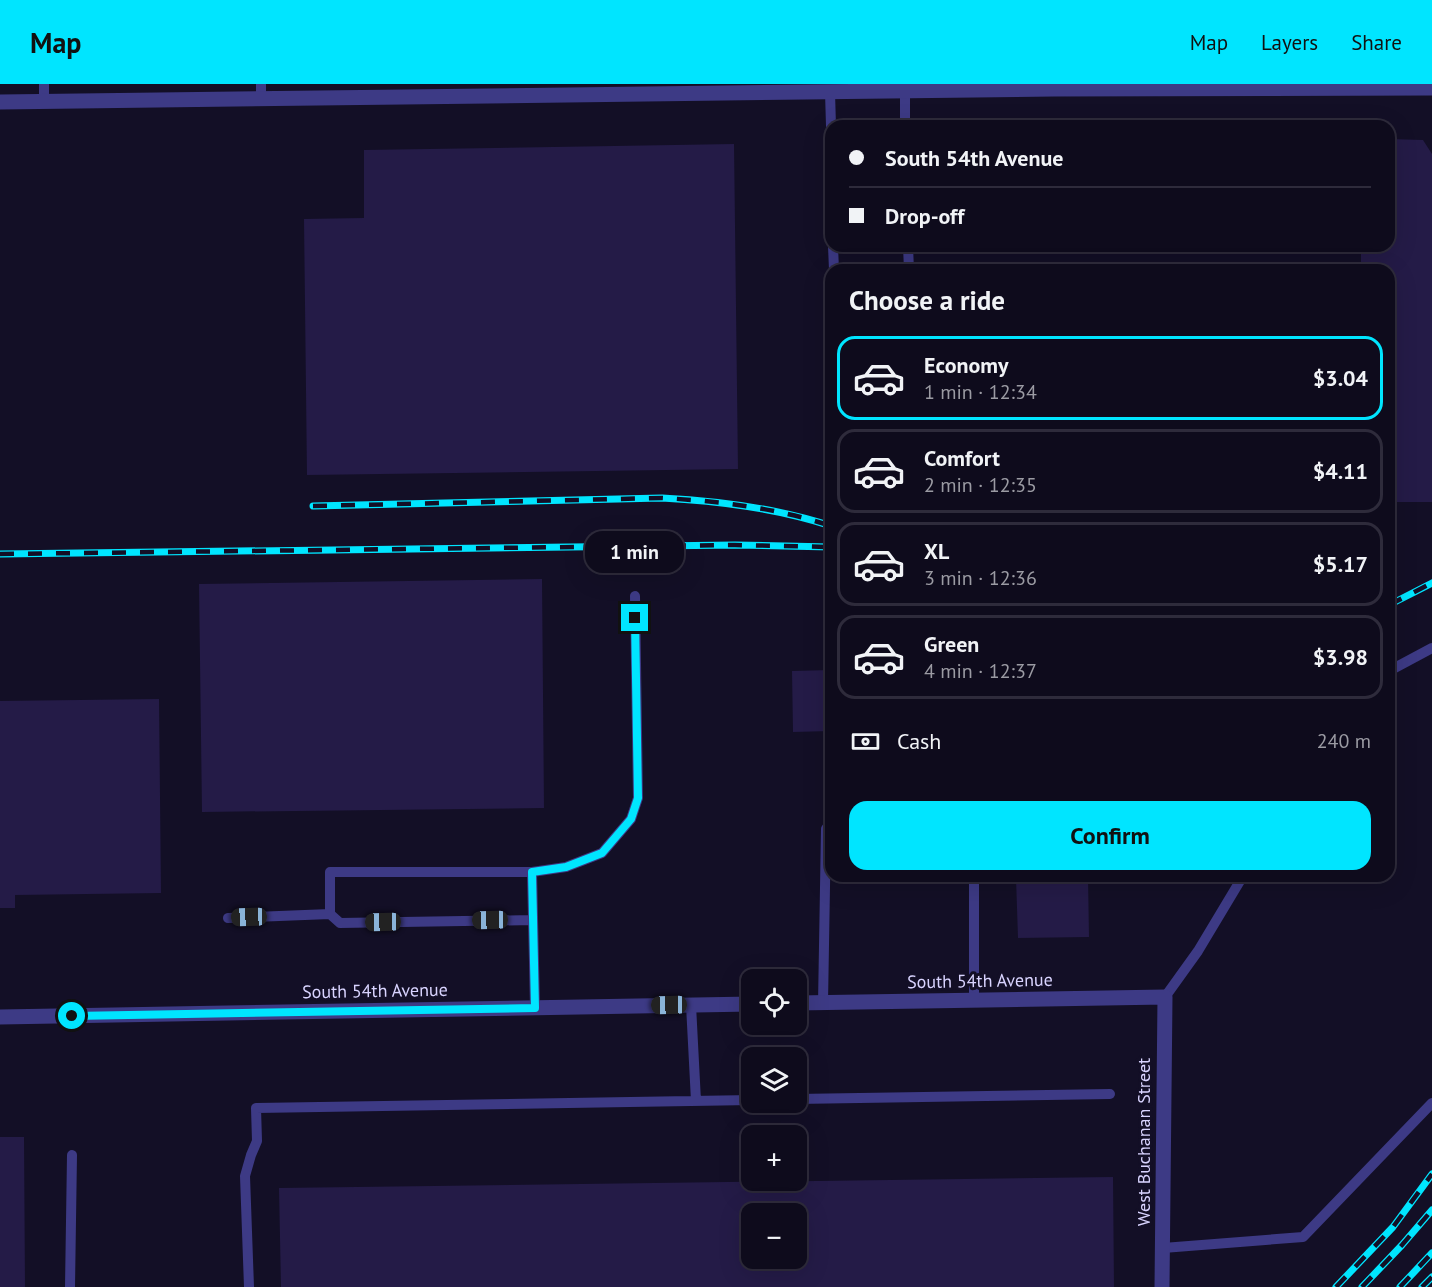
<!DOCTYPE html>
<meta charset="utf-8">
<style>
:root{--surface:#0e0b1c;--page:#1c1929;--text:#f1f3f6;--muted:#9b9ba3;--line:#2e2b3b;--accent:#00e5ff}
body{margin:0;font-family:"PT Sans",sans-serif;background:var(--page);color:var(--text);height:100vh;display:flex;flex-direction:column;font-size:22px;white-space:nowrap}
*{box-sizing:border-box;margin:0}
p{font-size:20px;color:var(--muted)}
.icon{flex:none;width:33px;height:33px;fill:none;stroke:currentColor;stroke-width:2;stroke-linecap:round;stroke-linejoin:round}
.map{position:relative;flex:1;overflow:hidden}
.side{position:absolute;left:825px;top:180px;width:570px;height:618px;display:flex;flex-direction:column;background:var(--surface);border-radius:18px;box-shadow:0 6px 24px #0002,0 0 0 2px var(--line)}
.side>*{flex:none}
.hud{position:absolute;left:825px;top:36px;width:570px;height:132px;border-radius:18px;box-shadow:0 6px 24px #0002,0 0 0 2px var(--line);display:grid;align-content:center;height:132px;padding:0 24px;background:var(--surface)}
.controls{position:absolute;left:741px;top:885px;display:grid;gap:12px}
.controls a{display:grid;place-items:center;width:66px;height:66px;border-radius:12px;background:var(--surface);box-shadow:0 6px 24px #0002,0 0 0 2px var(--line);font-size:30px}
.end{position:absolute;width:27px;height:27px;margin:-14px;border:8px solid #00e5ff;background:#111;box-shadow:0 0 0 3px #111}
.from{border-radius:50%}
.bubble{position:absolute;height:42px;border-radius:18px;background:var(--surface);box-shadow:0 6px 24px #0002,0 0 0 2px var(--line);font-size:20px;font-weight:700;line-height:42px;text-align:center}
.car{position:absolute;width:18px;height:36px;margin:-18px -9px;border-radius:8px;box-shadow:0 0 4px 2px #0007;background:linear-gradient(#222 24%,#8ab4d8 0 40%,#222 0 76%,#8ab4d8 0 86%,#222 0)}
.hud b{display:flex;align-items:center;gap:21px;height:57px;font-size:22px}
.hud b+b{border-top:2px solid var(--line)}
.hud i{width:15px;height:15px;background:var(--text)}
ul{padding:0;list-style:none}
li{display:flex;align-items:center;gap:18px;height:84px;margin:0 12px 9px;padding:0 12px;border:3px solid var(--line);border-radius:18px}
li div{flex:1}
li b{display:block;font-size:22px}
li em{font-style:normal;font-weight:700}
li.active{border-color:var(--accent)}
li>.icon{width:54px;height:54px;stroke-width:1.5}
h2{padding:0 24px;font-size:27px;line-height:72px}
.pay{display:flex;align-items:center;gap:15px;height:66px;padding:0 24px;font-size:22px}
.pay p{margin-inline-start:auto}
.action{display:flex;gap:12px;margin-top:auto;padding:12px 24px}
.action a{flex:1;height:69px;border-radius:18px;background:var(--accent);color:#111;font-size:24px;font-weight:700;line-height:69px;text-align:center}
header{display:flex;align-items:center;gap:36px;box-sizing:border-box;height:84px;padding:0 30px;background:var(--accent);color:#111}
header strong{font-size:28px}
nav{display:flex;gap:33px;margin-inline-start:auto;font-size:21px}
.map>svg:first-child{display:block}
.building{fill:#241b47;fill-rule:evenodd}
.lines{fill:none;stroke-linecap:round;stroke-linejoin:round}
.service{stroke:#3d3a85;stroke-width:10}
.minor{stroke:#3d3a85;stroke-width:15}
.rail-casing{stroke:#00e5ff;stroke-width:7}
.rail{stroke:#130f26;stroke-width:4.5;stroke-dasharray:14;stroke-linecap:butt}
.route{stroke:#00e5ff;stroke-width:8}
.labels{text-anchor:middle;stroke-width:6;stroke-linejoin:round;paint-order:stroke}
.street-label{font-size:18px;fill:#d9d4ff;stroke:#130f26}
</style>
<header>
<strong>Map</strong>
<nav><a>Map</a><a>Layers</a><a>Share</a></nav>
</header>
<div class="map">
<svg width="1432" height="1203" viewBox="0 0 1432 1203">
<rect width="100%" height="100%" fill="#130f26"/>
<!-- building -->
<path class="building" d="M1389,55L1423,56L1432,70V418H1389V186H1361V162H1389Z
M734,60L738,385L307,391L304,135L364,134V66Z
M542,495L544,724L202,728L199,500Z
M831,586V647L793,648L792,587Z
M159,615L161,809L15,811V824H0V617Z
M1088,792L1089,853L1018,854L1016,794Z
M0,1053H24L25,1203H0Z
M1113,1093L1114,1203H281L279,1104ZM752,1130H796V1174H752Z"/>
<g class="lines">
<!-- service -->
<path class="service" d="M44,0V17
M261,0V15
M905,7V42
M830,8L831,42
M833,162L834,186
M908,162L909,186
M1389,587L1432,564
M532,788L566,783L602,769L631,735L638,714L635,512
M330,830L340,839L533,836
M228,834L330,830V788H532L535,924
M1165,913L1198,867L1243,792
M974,917V792
M823,919L826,745L831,738
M691,921L696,1017
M796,1015L1110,1010
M1163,1164L1303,1153L1432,1019
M70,1203L72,1071
M249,1203L245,1092L251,1071L257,1057L256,1024L752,1016"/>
<!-- minor -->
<path class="minor" d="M0,18L1054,5L1432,4
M796,919L1165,913L1162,1203
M0,933L752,920"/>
<defs>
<path id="rail" d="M313,422L662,414C719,417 777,424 831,442
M0,470L735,461L831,463
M1389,521L1432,499
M1336,1203L1393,1143L1432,1090
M1362,1203L1402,1161L1432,1126
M1400,1203L1432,1169
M1422,1203L1432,1193"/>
</defs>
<!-- rail casing -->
<use href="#rail" class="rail-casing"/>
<!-- rail -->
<use href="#rail" class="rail"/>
</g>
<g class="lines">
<!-- route -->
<path class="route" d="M72,932L535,924L532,788L566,783L602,769L631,735L638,714L635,534"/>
</g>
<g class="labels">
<!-- street labels -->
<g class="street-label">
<text transform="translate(980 897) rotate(-1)" y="6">South 54th Avenue</text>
<text transform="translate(375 907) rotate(-1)" y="6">South 54th Avenue</text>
<text transform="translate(1144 1058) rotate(-90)" y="6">West Buchanan Street</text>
</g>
</g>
</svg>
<div class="controls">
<a><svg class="icon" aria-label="locate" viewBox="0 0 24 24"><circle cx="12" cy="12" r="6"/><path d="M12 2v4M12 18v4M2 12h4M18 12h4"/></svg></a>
<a><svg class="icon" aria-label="layers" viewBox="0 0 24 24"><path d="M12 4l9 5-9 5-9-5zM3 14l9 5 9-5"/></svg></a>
<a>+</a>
<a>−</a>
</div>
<i class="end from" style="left:72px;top:932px"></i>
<i class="end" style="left:635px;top:534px"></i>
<div class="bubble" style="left:585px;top:447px;width:99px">1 min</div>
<i class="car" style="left:249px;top:833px;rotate:268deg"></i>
<i class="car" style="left:490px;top:836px;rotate:269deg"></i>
<i class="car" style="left:383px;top:838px;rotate:269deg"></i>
<i class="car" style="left:669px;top:921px;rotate:269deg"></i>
<div class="hud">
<b><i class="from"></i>South 54th Avenue</b>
<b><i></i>Drop-off</b>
</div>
<section class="side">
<h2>Choose a ride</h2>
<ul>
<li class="active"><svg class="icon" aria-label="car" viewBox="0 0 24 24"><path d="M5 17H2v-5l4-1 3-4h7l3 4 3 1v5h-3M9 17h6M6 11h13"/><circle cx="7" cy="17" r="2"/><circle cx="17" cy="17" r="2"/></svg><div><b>Economy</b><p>1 min · 12:34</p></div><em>$3.04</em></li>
<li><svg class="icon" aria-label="car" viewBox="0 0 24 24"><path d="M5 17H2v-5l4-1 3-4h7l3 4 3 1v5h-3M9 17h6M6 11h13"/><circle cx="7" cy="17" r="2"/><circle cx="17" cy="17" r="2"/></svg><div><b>Comfort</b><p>2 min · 12:35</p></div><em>$4.11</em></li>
<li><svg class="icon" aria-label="car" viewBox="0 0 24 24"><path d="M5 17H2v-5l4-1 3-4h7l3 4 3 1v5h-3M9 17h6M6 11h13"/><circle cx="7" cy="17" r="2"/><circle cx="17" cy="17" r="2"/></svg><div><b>XL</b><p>3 min · 12:36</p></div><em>$5.17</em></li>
<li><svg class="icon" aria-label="car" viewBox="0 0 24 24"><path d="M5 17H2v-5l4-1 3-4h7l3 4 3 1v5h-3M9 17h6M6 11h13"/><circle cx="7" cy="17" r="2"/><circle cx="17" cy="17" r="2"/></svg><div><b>Green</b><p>4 min · 12:37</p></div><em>$3.98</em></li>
</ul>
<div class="pay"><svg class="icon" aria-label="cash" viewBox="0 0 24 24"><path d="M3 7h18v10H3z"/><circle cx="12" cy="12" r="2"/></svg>Cash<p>240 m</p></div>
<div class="action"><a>Confirm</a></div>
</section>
</div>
